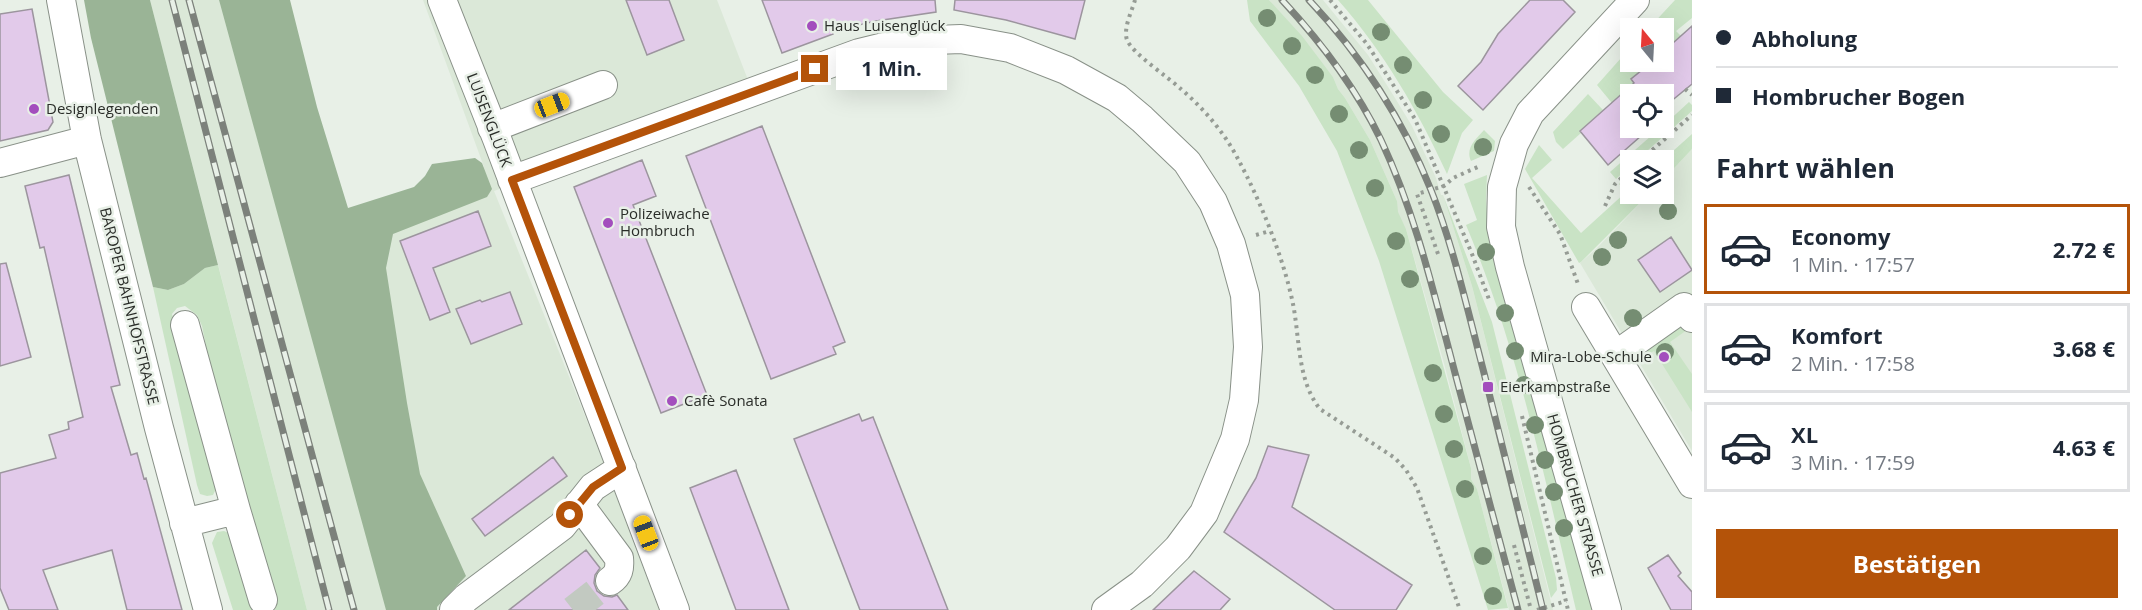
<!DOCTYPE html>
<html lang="de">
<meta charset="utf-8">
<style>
:root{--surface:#fff;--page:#f6f6f7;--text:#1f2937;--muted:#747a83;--line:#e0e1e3;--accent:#b45309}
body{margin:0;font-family:"Open Sans",sans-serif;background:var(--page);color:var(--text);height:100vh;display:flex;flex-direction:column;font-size:22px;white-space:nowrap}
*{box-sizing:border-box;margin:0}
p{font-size:20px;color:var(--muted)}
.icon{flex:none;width:33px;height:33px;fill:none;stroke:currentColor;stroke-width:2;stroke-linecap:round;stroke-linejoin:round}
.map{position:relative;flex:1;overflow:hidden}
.sheet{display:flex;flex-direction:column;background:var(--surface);width:450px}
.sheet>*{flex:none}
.guide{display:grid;align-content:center;height:132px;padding:0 24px;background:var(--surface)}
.needle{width:39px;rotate:342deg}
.fabs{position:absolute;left:1620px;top:18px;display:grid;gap:12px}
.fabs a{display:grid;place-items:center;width:54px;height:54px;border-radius:0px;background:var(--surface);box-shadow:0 6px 24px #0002;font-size:30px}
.end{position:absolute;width:27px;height:27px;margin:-14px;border:8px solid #b45309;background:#fff;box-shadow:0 0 0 3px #fff}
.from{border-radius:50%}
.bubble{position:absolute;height:42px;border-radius:0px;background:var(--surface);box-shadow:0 6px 24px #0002;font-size:20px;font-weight:700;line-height:42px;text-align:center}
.car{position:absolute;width:18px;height:36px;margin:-18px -9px;border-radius:8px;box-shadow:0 0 4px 2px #0007;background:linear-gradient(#f5c518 24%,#345 0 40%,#f5c518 0 76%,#345 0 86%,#f5c518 0)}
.guide b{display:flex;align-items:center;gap:21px;height:57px;font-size:22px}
.guide b+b{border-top:2px solid var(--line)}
.guide i{width:15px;height:15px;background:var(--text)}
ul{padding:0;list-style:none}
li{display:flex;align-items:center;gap:18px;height:90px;margin:0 12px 9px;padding:0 12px;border:3px solid var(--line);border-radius:0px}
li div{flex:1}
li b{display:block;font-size:22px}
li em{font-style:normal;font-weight:700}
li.selected{border-color:var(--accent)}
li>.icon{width:54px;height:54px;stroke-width:1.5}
h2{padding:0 24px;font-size:27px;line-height:72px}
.primary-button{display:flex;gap:12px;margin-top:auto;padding:12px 24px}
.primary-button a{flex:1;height:69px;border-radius:0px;background:var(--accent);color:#fff;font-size:24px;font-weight:700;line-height:69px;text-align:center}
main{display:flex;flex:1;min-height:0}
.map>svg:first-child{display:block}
.built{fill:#dbe8d8}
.green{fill:#c9e3c5}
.forest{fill:#9ab496}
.building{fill:#e2caea;stroke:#9c959e;stroke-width:1.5}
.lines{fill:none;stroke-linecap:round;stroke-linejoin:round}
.minor-tunnel{stroke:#c2c9c1;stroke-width:28;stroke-dasharray:28 14;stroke-linecap:butt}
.minor-casing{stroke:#899188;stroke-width:30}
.path{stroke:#969c95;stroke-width:4;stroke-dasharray:3 4.5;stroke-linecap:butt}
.minor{stroke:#fff;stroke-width:28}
.rail-casing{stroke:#7c817b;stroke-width:7}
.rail{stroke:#e8f0e7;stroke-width:4.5;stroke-dasharray:14;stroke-linecap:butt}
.tree{fill:#758d72}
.route{stroke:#b45309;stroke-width:8}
.poi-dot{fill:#a34ebd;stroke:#e8f0e7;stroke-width:2}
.labels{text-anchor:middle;stroke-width:5;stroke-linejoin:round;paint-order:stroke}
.poi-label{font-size:15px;fill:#2a2d29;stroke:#e8f0e7;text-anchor:start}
.street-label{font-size:15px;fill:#2a2d29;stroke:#e8f0e7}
</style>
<main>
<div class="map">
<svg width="1692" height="610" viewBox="0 0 1692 610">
<rect width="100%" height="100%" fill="#e8f0e7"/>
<!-- built -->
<path class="built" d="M150,0H219L287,246L484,167L423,0H717L755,98L494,191L604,463L659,610H307Z
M1269,0H1323L1368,55L1395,98L1412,126L1436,178L1441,195H1443L1472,286L1553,610H1509L1477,489L1471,479V468L1445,367L1406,229L1397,212V201L1370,140L1345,98L1338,89L1333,77Z
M1692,149V451L1580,263L1596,249L1649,194H1664V179Z"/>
<!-- green -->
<path class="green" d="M1247,0H1269L1302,36L1333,77L1338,89L1345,98L1370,140L1397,201L1398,212L1406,229L1471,468V479L1477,489L1508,608L1488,610L1379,261L1337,151L1299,86L1250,21Z
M1338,0H1368L1443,92L1473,120L1462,133L1447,174C1418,111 1384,52 1338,0Z
M1675,0H1692V18L1676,31L1681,36L1664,51V28H1649Z
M1630,48V62H1651L1631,79L1634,83L1612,103L1597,85Z
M1588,94L1603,110L1580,131L1581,133L1563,149L1556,142L1553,132Z
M1689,102L1692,105V111L1637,160H1630V166L1616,179L1610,172L1660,128H1664V125Z
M1484,130L1495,141L1494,151L1471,161C1465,148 1476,139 1484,130Z
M1692,134V149L1664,179L1663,160Z
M1539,145L1552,160L1532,178L1581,233L1626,192L1619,184L1630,174V194H1649L1581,262L1579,263L1525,169Z
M1487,175L1486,199L1488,228L1593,610H1576C1545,480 1518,348 1466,225L1477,220L1464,184Z
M1443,195L1492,322L1556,578L1557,590L1551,598L1472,286Z
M218,265L307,610H275L276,603L226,447L202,326L197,315L185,306L177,308L172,314L217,487L213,495L207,496L200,494L197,485L153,287L168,290L184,284L205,268Z
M1679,325L1687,330L1670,342L1692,374V412L1654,351L1638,360L1634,355Z
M224,531L231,534L255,610H233L212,543L217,532Z"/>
<!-- forest -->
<path class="forest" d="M84,0H150L218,265L205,268L184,284L168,290L153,287L91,38Z
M219,0H290L317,107L348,208L414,187L425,176L432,164L475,158L482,163L492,189L487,197L393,234L386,268L407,403L420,474L466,576L437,607V610H386Z"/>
<!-- building -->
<path class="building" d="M626,0H669L684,40L647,55Z
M762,0H935L936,12L876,21L832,31L833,34L782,53Z
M955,0H1085L1075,39L1006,20L954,10Z
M1530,0H1563L1575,12L1483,110L1458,86L1481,62L1498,34Z
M32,9L53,122L48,130L0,141V14Z
M1692,26V84L1664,107V94H1630V128H1650L1608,165L1580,131L1634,83L1631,79L1652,62H1664V51Z
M762,126L845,342L833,347L836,354L771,379L686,156Z
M642,160L656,196L633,205L707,395L661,413L574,187Z
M69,175L120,385L111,387L131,455L137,453L144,479L146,478L182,610H127L112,550L43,570L58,610H9L0,588V473L56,458L49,435L69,429L68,422L83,417L44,247L40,248L25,186Z
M478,211L491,246L433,268L450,312L430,320L400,241Z
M1671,237L1692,270L1660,292L1638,260Z
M6,263L31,357L0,366V264Z
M510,292L522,324L471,344L456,309L480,300L482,302Z
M859,414L862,421L873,417L948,610H860L794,439Z
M1268,446L1309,455L1292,507L1412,585L1396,610H1335L1224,532L1256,478Z
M553,457L567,476L485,536L472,519Z
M736,470L789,610H736L690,488Z
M586,550L600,568L595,575L594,583L597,591L604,596L612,597L617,595L628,610H509Z
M1668,555L1681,573L1678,576L1692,592V610H1671L1648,568Z
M1194,571L1230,599L1220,610H1153Z"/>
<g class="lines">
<!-- minor-tunnel -->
<path class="minor-tunnel" d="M573,610L610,581"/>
<defs>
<path id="minor" d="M61,0L87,140L159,428L208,610
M442,0L497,139L675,610
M492,128L603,85
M0,163L87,140
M512,180L859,53L908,41L961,39L1010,48L1066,70L1117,98L1142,119L1187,162L1213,202L1231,244L1245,295L1248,347L1244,400L1235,439L1204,513L1178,548L1142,584L1106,610
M1586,307L1692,484
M1616,355L1684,307L1692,318
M579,504L619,558C620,568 619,575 610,581
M236,510L263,600
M184,523L236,510L185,325
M454,610L466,598L562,526L593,487L622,468
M1607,610L1510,267L1501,227L1502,187L1514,144L1530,113L1635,0"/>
</defs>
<!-- minor casing -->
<use href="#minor" class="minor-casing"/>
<!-- path -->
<path class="path" d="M1135,0C1132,11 1123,28 1127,40C1133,54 1168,77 1181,89C1204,109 1224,132 1238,159C1260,200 1284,259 1293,304C1300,339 1297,380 1320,409L1395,458L1406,470L1417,488L1460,610
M1330,0L1367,44L1415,119L1472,254L1490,302
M1685,89L1692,95
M1641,160L1692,115
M1529,187L1560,234L1578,284
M1605,206L1615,184L1630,170
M1256,235L1270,231
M1438,254L1417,194L1444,186L1453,178L1480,166
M1522,416L1568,610
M1514,545L1531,610
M1537,610L1566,601"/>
<!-- minor -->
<use href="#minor" class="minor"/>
<defs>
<path id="rail" d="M172,0L329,610
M189,0L354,610
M1282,0C1321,42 1356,88 1381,140C1416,215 1434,294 1455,373C1476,452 1497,531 1518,610
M1309,0C1361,55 1403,120 1431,190C1454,248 1468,312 1484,373C1504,452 1524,531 1543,610"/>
</defs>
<!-- rail casing -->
<use href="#rail" class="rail-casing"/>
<!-- rail -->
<use href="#rail" class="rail"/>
</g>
<!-- trees -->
<g class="tree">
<circle cx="1267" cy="18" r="9"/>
<circle cx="1381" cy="32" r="9"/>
<circle cx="1292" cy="46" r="9"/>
<circle cx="1403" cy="65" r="9"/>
<circle cx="1315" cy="75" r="9"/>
<circle cx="1423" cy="100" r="9"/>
<circle cx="1339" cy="114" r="9"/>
<circle cx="1441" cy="134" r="9"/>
<circle cx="1483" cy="147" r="9"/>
<circle cx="1359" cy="150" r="9"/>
<circle cx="1375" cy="188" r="9"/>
<circle cx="1668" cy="211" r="9"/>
<circle cx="1618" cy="240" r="9"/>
<circle cx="1396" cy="241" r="9"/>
<circle cx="1486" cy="252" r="9"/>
<circle cx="1602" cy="257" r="9"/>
<circle cx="1410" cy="279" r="9"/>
<circle cx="1505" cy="313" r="9"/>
<circle cx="1633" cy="318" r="9"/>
<circle cx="1515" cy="351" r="9"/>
<circle cx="1665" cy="352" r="9"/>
<circle cx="1433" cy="373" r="9"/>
<circle cx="1524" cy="385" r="9"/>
<circle cx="1444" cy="414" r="9"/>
<circle cx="1535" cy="425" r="9"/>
<circle cx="1454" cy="449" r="9"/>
<circle cx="1545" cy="460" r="9"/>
<circle cx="1465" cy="489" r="9"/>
<circle cx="1554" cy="492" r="9"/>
<circle cx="1564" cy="528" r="9"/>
<circle cx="1483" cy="556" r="9"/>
<circle cx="1493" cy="596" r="9"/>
</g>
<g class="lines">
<!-- route -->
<path class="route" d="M570,515L593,487L622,468L512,180L815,69"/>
</g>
<!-- markers -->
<g class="poi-dot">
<circle cx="812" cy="26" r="6"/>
<circle cx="34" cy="109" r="6"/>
<circle cx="608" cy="223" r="6"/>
<circle cx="1664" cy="357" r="6"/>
<rect x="1482" y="381" width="12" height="12" rx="3"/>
<circle cx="672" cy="401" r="6"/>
</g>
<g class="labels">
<!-- poi labels -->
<g class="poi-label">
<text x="824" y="31">Haus Luisenglück</text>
<text x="46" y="114">Designlegenden</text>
<text x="620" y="219">Polizeiwache<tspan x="620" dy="17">Hombruch</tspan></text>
<text x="1652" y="362" text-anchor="end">Mira-Lobe-Schule</text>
<text x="1500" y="392">Eierkampstraße</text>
<text x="684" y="406">Cafè Sonata</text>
</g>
<!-- street labels -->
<g class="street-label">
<text transform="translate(489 120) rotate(69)" y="5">LUISENGLÜCK</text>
<text transform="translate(129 306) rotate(76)" y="5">BAROPER BAHNHOFSTRASSE</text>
<text transform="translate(1575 495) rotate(74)" y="5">HOMBRUCHER STRASSE</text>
</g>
</g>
</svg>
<div class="fabs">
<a><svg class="needle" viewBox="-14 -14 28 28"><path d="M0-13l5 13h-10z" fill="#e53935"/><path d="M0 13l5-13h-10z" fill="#747a83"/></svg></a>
<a><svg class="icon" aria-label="locate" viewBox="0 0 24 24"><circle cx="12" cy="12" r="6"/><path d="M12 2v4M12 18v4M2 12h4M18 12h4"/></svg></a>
<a><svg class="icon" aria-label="layers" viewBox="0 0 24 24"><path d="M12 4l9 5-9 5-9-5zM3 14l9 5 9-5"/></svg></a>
</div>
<i class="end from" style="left:570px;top:515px"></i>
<i class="end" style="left:815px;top:69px"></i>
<div class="bubble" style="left:836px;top:48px;width:111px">1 Min.</div>
<i class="car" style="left:552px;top:105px;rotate:69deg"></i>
<i class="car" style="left:646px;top:533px;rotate:339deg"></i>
</div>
<section class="sheet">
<div class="guide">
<b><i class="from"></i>Abholung</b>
<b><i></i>Hombrucher Bogen</b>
</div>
<h2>Fahrt wählen</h2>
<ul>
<li class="selected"><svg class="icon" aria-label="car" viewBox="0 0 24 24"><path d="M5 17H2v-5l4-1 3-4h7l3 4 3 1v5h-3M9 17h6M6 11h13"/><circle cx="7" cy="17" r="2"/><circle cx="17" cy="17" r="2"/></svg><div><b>Economy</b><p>1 Min. · 17:57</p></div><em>2.72 €</em></li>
<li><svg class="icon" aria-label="car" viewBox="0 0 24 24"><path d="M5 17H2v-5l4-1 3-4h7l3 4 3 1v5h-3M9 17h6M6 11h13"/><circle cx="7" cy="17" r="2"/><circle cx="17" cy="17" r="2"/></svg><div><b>Komfort</b><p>2 Min. · 17:58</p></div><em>3.68 €</em></li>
<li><svg class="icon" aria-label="car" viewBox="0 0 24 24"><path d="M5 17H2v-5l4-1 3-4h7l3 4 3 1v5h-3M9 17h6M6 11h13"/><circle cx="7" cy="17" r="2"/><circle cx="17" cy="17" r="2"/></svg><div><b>XL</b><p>3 Min. · 17:59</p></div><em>4.63 €</em></li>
</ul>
<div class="primary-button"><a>Bestätigen</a></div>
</section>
</main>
